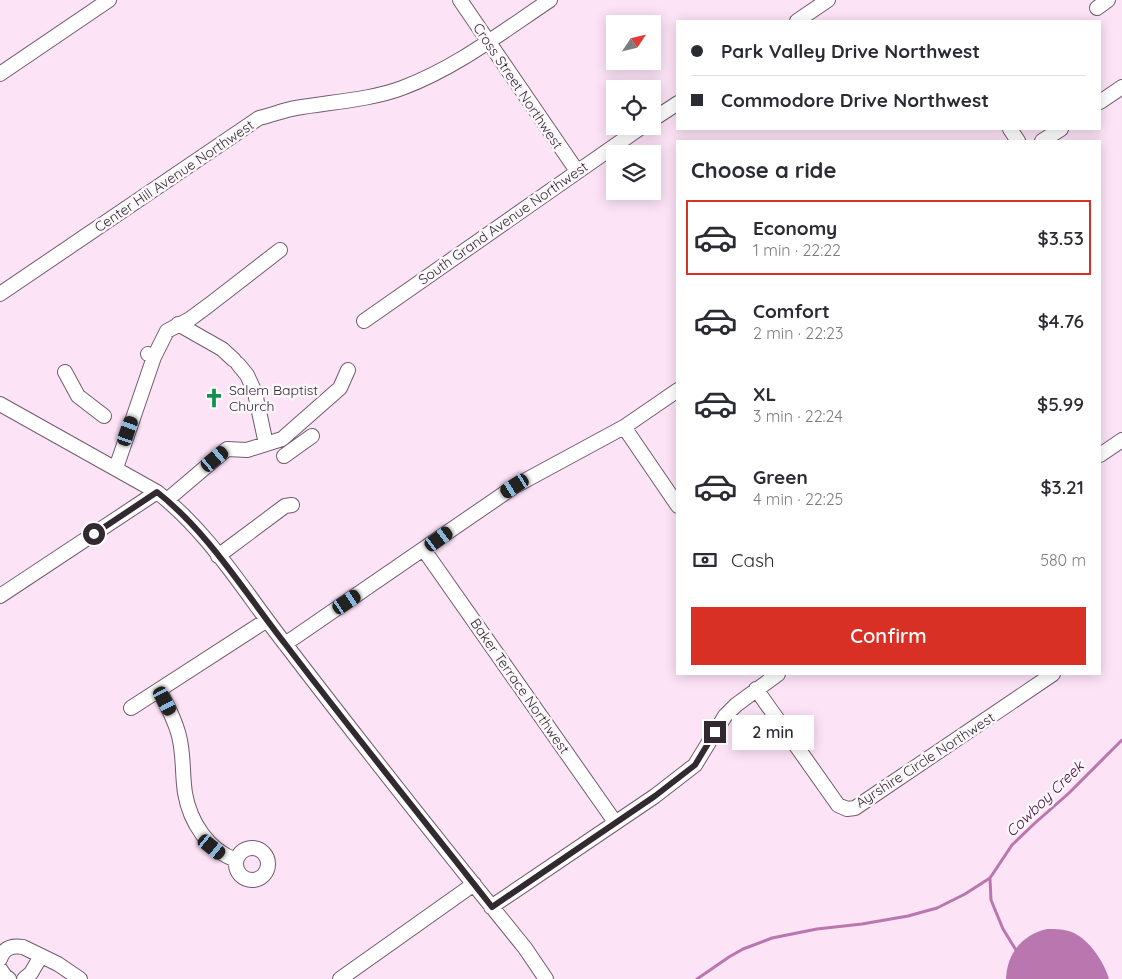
<!DOCTYPE html>
<meta charset="utf-8">
<style>
:root{--surface:#fff;--page:#f2f2f3;--text:#2b2b33;--muted:#7c7c81;--line:#e1e1e2;--accent:#d93025}
body{margin:0;font-family:Quicksand,sans-serif;background:var(--page);color:var(--text);height:100vh;display:flex;flex-direction:column;font-size:19px;white-space:nowrap}
*{box-sizing:border-box;margin:0}
p{font-size:16px;color:var(--muted)}
.icon{flex:none;width:28px;height:28px;fill:none;stroke:currentColor;stroke-width:2;stroke-linecap:round;stroke-linejoin:round}
.map{position:relative;flex:1;overflow:hidden}
.panel{position:absolute;left:676px;top:140px;width:425px;height:535px;display:flex;flex-direction:column;background:var(--surface);border-radius:0px;box-shadow:0 2px 12px #0003}
.panel>*{flex:none}
.banner{position:absolute;left:676px;top:20px;width:425px;height:110px;border-radius:0px;box-shadow:0 2px 12px #0003;display:grid;align-content:center;height:110px;padding:0 15px;background:var(--surface)}
.needle{width:32px;rotate:55deg}
.fabs{position:absolute;left:606px;top:15px;display:grid;gap:10px}
.fabs a{display:grid;place-items:center;width:55px;height:55px;border-radius:0px;background:var(--surface);box-shadow:0 2px 12px #0003;font-size:25px}
.end{position:absolute;width:22px;height:22px;margin:-11px;border:6px solid #332a31;background:#fff;box-shadow:0 0 0 2px #fff}
.from{border-radius:50%}
.bubble{position:absolute;height:35px;border-radius:0px;background:var(--surface);box-shadow:0 2px 12px #0003;font-size:16px;font-weight:600;line-height:35px;text-align:center}
.car{position:absolute;width:15px;height:30px;margin:-15px -8px;border-radius:6px;box-shadow:0 0 4px 1px #0007;background:linear-gradient(#222 24%,#8ab4d8 0 40%,#222 0 76%,#8ab4d8 0 86%,#222 0)}
.banner b{display:flex;align-items:center;gap:18px;height:48px;font-size:19px}
.banner b+b{border-top:1px solid var(--line)}
.banner i{width:12px;height:12px;background:var(--text)}
ul{padding:0;list-style:none}
li{display:flex;align-items:center;gap:15px;height:75px;margin:0 10px 8px;padding:0 5px;border:2px solid transparent;border-radius:0px}
li div{flex:1}
li b{display:block;font-size:19px}
li em{font-style:normal;font-weight:600}
li.active{border-color:var(--accent)}
li>.icon{width:45px;height:45px;stroke-width:1.5}
h2{padding:0 15px;font-size:22px;line-height:60px}
.pay{display:flex;align-items:center;gap:12px;height:55px;padding:0 15px;font-size:19px}
.pay p{margin-inline-start:auto}
.action{display:flex;gap:10px;margin-top:auto;padding:10px 15px}
.action a{flex:1;height:58px;border-radius:0px;background:var(--accent);color:#fff;font-size:20px;font-weight:600;line-height:58px;text-align:center}
.map>svg:first-child{display:block}
.water{fill:#ba76ae}
.lines{fill:none;stroke-linecap:round;stroke-linejoin:round}
.stream{stroke:#ba76ae;stroke-width:3}
.minor-casing{stroke:#715c6d;stroke-width:16}
.minor{stroke:#fff;stroke-width:14}
.route{stroke:#332a31;stroke-width:6}
.labels{text-anchor:middle;stroke-width:5;stroke-linejoin:round;paint-order:stroke}
.street-label{font-size:14px;fill:#332a31;stroke:#fcf7fb}
.poi-label{font-size:14px;fill:#332a31;stroke:#fcf7fb;text-anchor:start}
.water-label{font-size:15px;font-style:italic;fill:#490a42;stroke:#fcf7fb}
</style>
<div class="map">
<svg width="1122" height="979" viewBox="0 0 1122 979">
<rect width="100%" height="100%" fill="#fce3f6"/>
<!-- water -->
<path class="water" d="M1047,929C1056,929 1066,929 1074,933C1090,941 1104,962 1109,979H1006C1007,953 1022,935 1047,929Z"/>
<g class="lines">
<!-- stream -->
<path class="stream" d="M990,879L991,900L1003,929L1016,950
M697,979L729,957L743,949L772,938L817,929L862,924L908,916L937,908L965,894L990,878L1012,845L1035,823L1069,793L1122,740"/>
<defs>
<path id="minor" d="M460,0L577,171
M1097,8L1108,0
M797,21L828,0
M0,74L109,0
M1100,102L1122,87
M652,120L678,103
M1010,129L1018,141
M1042,141L1061,129
M0,294L259,118C272,115 284,110 296,108C330,102 370,100 402,88C456,68 502,32 550,0
M364,321L643,126
M178,324L222,349L234,360
M148,354L154,357L167,331L190,319L209,305L280,250
M238,364L247,375L253,388
M65,372L78,396L104,416
M255,393L266,444
M0,404L157,492C210,533 245,593 286,645C364,747 444,848 525,948L546,979
M624,427L678,506
M1100,455L1122,440
M284,456L312,436
M116,468L154,357
M167,500L227,449L247,450L282,439L340,388L348,370
M424,550L615,822
M218,556L285,506L292,505
M0,596L157,492
M285,644L515,486L624,427L678,390
M756,689L838,805L847,809L855,808L1053,674
M159,690C167,705 175,720 179,736C184,755 182,774 185,793C190,822 208,850 236,860
M131,708L267,620
M236 864a16 16 0 1 1 32 0a16 16 0 1 1-32 0Z
M491,907L655,796L695,765L725,716L736,705L778,674
M0,959C4,948 12,945 23,947L58,964L80,979
M0,969L5,976L9,979
M24,979L31,973L41,956
M340,979L474,884"/>
</defs>
<!-- minor casing -->
<use href="#minor" class="minor-casing"/>
<!-- minor -->
<use href="#minor" class="minor"/>
</g>
<g class="lines">
<!-- route -->
<path class="route" d="M94,534L157,492C209,533 245,593 286,645C353,733 423,819 492,907L655,796L695,765L715,732"/>
</g>
<!-- icons -->
<defs>
<symbol id="church-bare" viewBox="-9 -9 18 18"><path d="M-1.2-6h2.4v3.5h3.3v2.4h-3.3V6h-2.4V-.1h-3.3v-2.4h3.3Z" fill="#11914f" stroke="#fcf7fb" stroke-width="2.5" paint-order="stroke"/></symbol>
</defs>
<g fill-rule="evenodd">
<use href="#church-bare" x="200" y="384" width="28" height="28"/>
</g>
<g class="labels">
<!-- street labels -->
<g class="street-label">
<text transform="translate(518 86) rotate(56)" y="5">Cross Street Northwest</text>
<text transform="translate(174 176) rotate(-34)" y="5">Center Hill Avenue Northwest</text>
<text transform="translate(503 223) rotate(-35)" y="5">South Grand Avenue Northwest</text>
<text transform="translate(520 686) rotate(55)" y="5">Baker Terrace Northwest</text>
<text transform="translate(925 760) rotate(-33)" y="5">Ayrshire Circle Northwest</text>
</g>
<!-- poi labels -->
<g class="poi-label">
<text x="229" y="395">Salem Baptist<tspan x="229" dy="16">Church</tspan></text>
</g>
<!-- water labels -->
<g class="water-label">
<text transform="translate(1045 799) rotate(-44)" y="5">Cowboy Creek</text>
</g>
</g>
</svg>
<div class="fabs">
<a><svg class="needle" viewBox="-14 -14 28 28"><path d="M0-13l5 13h-10z" fill="#e53935"/><path d="M0 13l5-13h-10z" fill="#7c7c81"/></svg></a>
<a><svg class="icon" aria-label="locate" viewBox="0 0 24 24"><circle cx="12" cy="12" r="6"/><path d="M12 2v4M12 18v4M2 12h4M18 12h4"/></svg></a>
<a><svg class="icon" aria-label="layers" viewBox="0 0 24 24"><path d="M12 4l9 5-9 5-9-5zM3 14l9 5 9-5"/></svg></a>
</div>
<i class="end from" style="left:94px;top:534px"></i>
<i class="end" style="left:715px;top:732px"></i>
<div class="bubble" style="left:732px;top:715px;width:82px">2 min</div>
<i class="car" style="left:128px;top:431px;rotate:19deg"></i>
<i class="car" style="left:215px;top:459px;rotate:50deg"></i>
<i class="car" style="left:515px;top:486px;rotate:237deg"></i>
<i class="car" style="left:439px;top:539px;rotate:54deg"></i>
<i class="car" style="left:347px;top:602px;rotate:56deg"></i>
<i class="car" style="left:165px;top:701px;rotate:152deg"></i>
<i class="car" style="left:212px;top:847px;rotate:129deg"></i>
<div class="banner">
<b><i class="from"></i>Park Valley Drive Northwest</b>
<b><i></i>Commodore Drive Northwest</b>
</div>
<section class="panel">
<h2>Choose a ride</h2>
<ul>
<li class="active"><svg class="icon" aria-label="car" viewBox="0 0 24 24"><path d="M5 17H2v-5l4-1 3-4h7l3 4 3 1v5h-3M9 17h6M6 11h13"/><circle cx="7" cy="17" r="2"/><circle cx="17" cy="17" r="2"/></svg><div><b>Economy</b><p>1 min · 22:22</p></div><em>$3.53</em></li>
<li><svg class="icon" aria-label="car" viewBox="0 0 24 24"><path d="M5 17H2v-5l4-1 3-4h7l3 4 3 1v5h-3M9 17h6M6 11h13"/><circle cx="7" cy="17" r="2"/><circle cx="17" cy="17" r="2"/></svg><div><b>Comfort</b><p>2 min · 22:23</p></div><em>$4.76</em></li>
<li><svg class="icon" aria-label="car" viewBox="0 0 24 24"><path d="M5 17H2v-5l4-1 3-4h7l3 4 3 1v5h-3M9 17h6M6 11h13"/><circle cx="7" cy="17" r="2"/><circle cx="17" cy="17" r="2"/></svg><div><b>XL</b><p>3 min · 22:24</p></div><em>$5.99</em></li>
<li><svg class="icon" aria-label="car" viewBox="0 0 24 24"><path d="M5 17H2v-5l4-1 3-4h7l3 4 3 1v5h-3M9 17h6M6 11h13"/><circle cx="7" cy="17" r="2"/><circle cx="17" cy="17" r="2"/></svg><div><b>Green</b><p>4 min · 22:25</p></div><em>$3.21</em></li>
</ul>
<div class="pay"><svg class="icon" aria-label="cash" viewBox="0 0 24 24"><path d="M3 7h18v10H3z"/><circle cx="12" cy="12" r="2"/></svg>Cash<p>580 m</p></div>
<div class="action"><a>Confirm</a></div>
</section>
</div>
